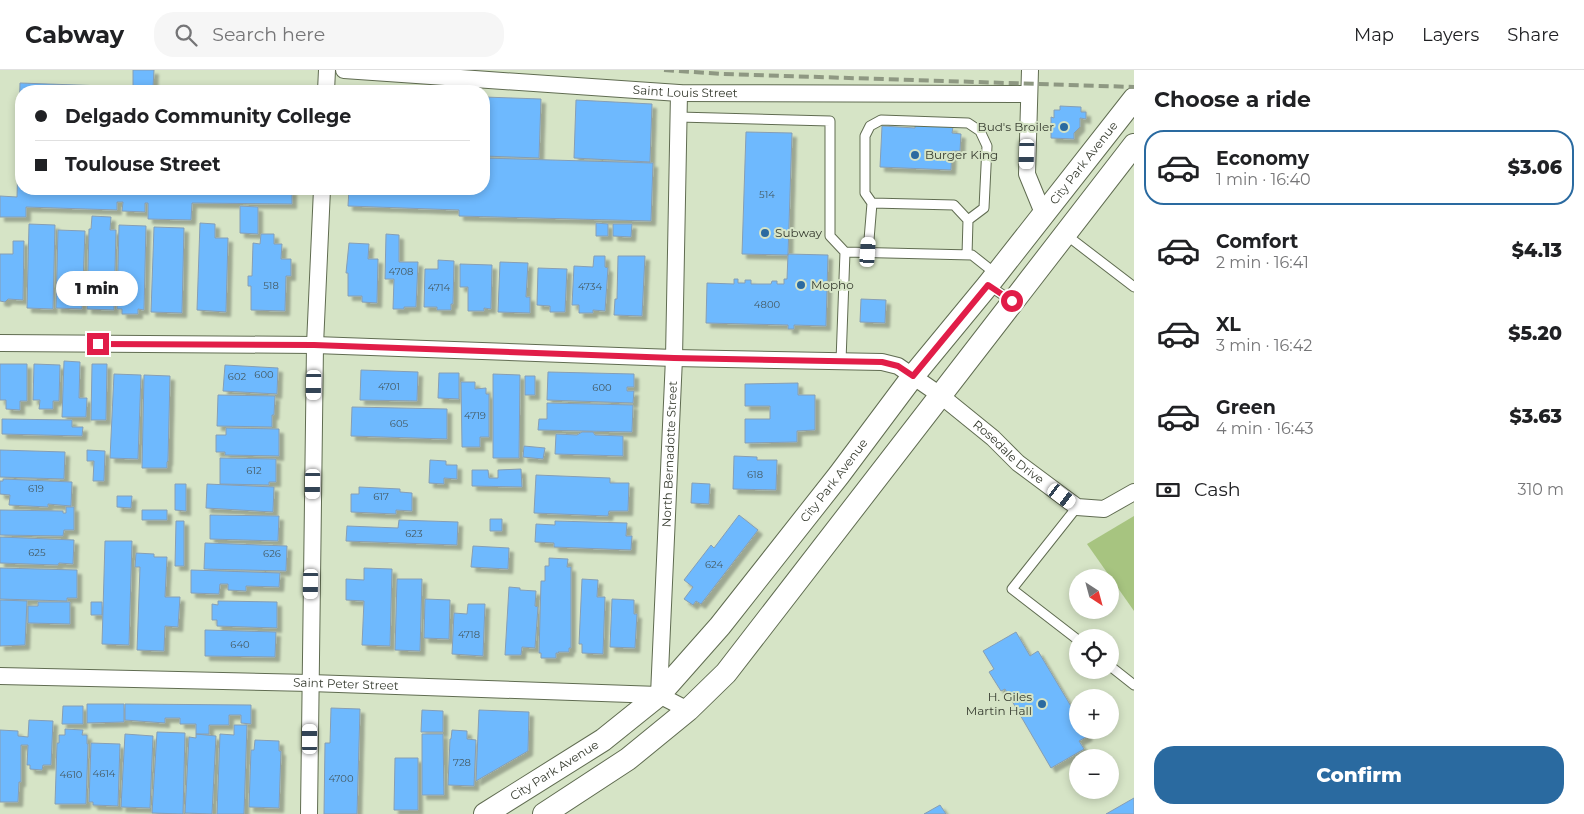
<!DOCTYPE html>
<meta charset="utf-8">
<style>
:root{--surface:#fff;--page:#f6f6f6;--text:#202124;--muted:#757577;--line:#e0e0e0;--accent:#2a6aa0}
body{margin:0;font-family:Montserrat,sans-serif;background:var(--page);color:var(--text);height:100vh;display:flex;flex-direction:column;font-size:19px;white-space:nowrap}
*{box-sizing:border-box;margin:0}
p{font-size:16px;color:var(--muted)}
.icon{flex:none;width:28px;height:28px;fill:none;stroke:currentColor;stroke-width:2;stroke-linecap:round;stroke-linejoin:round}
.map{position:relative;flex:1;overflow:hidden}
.details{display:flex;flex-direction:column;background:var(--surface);width:450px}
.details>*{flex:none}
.hud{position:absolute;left:15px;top:15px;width:475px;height:110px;border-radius:20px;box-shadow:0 2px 8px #0003;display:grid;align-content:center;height:110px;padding:0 20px;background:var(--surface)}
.needle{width:32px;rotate:144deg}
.tools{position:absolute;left:1069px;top:499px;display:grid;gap:10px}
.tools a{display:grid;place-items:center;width:50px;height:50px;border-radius:50%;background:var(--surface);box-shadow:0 2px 8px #0003;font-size:25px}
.end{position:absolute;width:22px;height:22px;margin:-11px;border:6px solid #e11d48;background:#fff;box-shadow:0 0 0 2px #fff}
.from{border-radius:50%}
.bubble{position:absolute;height:35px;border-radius:18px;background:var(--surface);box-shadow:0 2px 8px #0003;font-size:16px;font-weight:800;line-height:35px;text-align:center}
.car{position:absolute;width:15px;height:30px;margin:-15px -8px;border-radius:6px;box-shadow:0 0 4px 1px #0007;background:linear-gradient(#fff 24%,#345 0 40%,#fff 0 76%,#345 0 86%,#fff 0)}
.hud b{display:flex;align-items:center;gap:18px;height:48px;font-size:19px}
.hud b+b{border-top:1px solid var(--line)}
.hud i{width:12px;height:12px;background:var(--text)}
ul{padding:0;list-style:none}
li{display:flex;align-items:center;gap:15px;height:75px;margin:0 10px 8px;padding:0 10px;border:2px solid transparent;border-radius:20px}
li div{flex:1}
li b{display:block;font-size:19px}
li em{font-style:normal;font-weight:800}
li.current{border-color:var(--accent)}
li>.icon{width:45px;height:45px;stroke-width:1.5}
h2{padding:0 20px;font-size:22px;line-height:60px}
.pay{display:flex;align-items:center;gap:12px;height:55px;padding:0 20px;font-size:19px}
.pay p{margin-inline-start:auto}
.primary-button{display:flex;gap:10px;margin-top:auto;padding:10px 20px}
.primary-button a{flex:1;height:58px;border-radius:20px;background:var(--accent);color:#fff;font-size:20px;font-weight:800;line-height:58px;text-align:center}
header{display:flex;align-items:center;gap:30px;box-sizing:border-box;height:70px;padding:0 25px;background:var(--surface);border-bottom:1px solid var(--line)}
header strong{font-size:24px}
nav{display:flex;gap:28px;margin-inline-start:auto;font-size:18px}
.search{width:350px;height:45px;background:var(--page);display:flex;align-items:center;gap:12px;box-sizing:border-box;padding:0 18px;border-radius:20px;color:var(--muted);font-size:19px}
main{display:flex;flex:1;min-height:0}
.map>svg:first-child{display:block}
.green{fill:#a7c480}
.building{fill:#6eb9fe;stroke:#869eb4;filter:url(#shadow)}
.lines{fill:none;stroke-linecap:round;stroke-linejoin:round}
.service-casing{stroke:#606c51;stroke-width:11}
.minor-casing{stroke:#606c51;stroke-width:18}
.secondary-casing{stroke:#606c51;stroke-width:24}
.service{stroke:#fff;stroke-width:9}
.minor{stroke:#fff;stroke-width:16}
.secondary{stroke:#fff;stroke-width:22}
.rail{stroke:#8e9882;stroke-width:4;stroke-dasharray:10 5;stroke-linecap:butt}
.route{stroke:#e11d48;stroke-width:6}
.poi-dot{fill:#2a6aa0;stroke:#d6e4c6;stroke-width:2}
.labels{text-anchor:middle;stroke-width:4;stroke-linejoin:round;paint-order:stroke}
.number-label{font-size:10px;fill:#455b64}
.street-label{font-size:12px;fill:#373c30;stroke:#d6e4c6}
.poi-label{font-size:12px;fill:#373c30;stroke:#d6e4c6;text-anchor:start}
</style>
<header>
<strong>Cabway</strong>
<div class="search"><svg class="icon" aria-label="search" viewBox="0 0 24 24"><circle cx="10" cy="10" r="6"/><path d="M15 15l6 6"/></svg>Search here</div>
<nav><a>Map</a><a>Layers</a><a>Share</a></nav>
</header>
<main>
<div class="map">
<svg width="1134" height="744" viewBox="0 0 1134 744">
<defs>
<filter id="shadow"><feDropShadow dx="4.5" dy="4.5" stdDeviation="1" flood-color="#0004"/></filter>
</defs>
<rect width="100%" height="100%" fill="#d6e4c6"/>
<!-- green -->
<path class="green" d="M1134,446V541L1087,474Z"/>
<!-- building -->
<path class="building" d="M133,0H154L153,18H150V21H21V119L292,120V134L192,133L191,150L148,149V133H145V142L122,141L123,132H117V140L26,137V147H0V126L17,127L20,13L133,17Z
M226,19L283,21H226Z
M484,27L541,29L539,88L484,86Z
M576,30L652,34L650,92L574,88Z
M1060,36L1081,37V42H1086V49L1080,48V57L1074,63V69L1051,68V47L1054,48V40H1060Z
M915,55L953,57L952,63L961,64L960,81H952L951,100L880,97L882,56L915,58Z
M746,62L792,63L788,185L742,184Z
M484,88L653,93L651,151L459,146V140L348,136L349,119H484Z
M240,136L258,137V164L240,163Z
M92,146L111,147L110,160H116L114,240L87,239L89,159H91Z
M200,153L215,154V168H228L226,242L197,240Z
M596,153L608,154V166H596Z
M29,154L55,155L53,239L27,238Z
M613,154H632L631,167L613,166Z
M119,155L146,156L144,240L138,239V244H122V239H117Z
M154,157L184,158L182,243L151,242Z
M58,160L85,161L82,239L56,238Z
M261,164H274V174H282L281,189H291V206H286L285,241L251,240V216H248V206H252L253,173L260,174Z
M386,164L399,165V192H418L416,237H404V239H393L394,209H385Z
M13,171H24L23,230L8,229L5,232L0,231V184H13Z
M349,173L369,174L368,189H378L377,233L362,232V226H348V203H346Z
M788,184L828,185L826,256L794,255V259H788V255L706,253L707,213L734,214V209H738V213H745V210H751V214H771L772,211H777V214H784V209H787Z
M594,186H605V197L608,198L605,241L593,240V243H579V235H572L574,196L593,197Z
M618,186H645L642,246L614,245L615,229H617Z
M438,190L454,191L453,234H451V240H437V237H424L425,199H438Z
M500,192L528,193L526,227H530V243L498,242Z
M460,194L492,195L491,239L484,238V241H468V217H460Z
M538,198L567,199L565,242H550V236L537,235Z
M861,229L886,230L885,253L860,252Z
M64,291L80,292L79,328H87L86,347H62Z
M0,294H27V331H20V340L6,339V330H0Z
M34,294L60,295L59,331H53V339H39L40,330H33Z
M92,294H107L106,350H91Z
M225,295L278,298L277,324L223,321Z
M361,300L418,302L417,331L360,330Z
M548,302L634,304V317H627V321H634L633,333L547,330Z
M439,303H459V329L438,328Z
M114,304L141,305L138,389L110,388Z
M493,304L520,305L519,388H493Z
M144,305L170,306L168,391L167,392V398H142Z
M525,306H535V325H525Z
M461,312H475V319L486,318V324H489V367H480V377H462Z
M798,313V325H815V360L797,361V372L745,373V349H770V336H745V314Z
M218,325L275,326L274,345H272V357L217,356Z
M547,333L633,335L632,362L538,360L539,349H547Z
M352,337L447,339V369L351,366Z
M2,349L72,350V357H83L82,366L2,364Z
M226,358L279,359V386L225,385V382H216V365H226Z
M582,362H593L595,365L623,366V386L555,384L556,364L577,365Z
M524,376L545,378L543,389L523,387Z
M0,380L65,382L64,409L0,407Z
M87,380L105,381L104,411H93L94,391H87Z
M734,386L757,387V390H777L776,420L733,419Z
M220,388L276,389V412H269V415L220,414Z
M430,390L446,391V395H457V409L444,408V414L429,413Z
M521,399L522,417L472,416V400H488L489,408H498V400Z
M536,405L610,408V413H629L628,441H609L608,446L534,443Z
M3,409L72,412L71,436L48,434V437L9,435L10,425L0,424V411H3Z
M692,413L710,414L709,434L691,433Z
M175,414H186V441L175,440Z
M207,414L274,417L273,442L206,438Z
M359,417L400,419V422L412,423V441L396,440V444L351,442V424H359Z
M117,426H132L131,438L117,437Z
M66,437H74V460H64L63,466L0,465V440L63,441V443H66Z
M142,440H167V450H142Z
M210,445L279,446L278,471L210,469Z
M739,445L758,460L701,534L696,531L693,535L684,529L693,517L684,510L711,475L714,478Z
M490,449H502V461H490Z
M399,450L458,452L457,475L346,471L347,456L398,458Z
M176,451H184V496H175Z
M555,451L627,453L626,466H632L631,480L554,477V473L535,472L536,454L555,455Z
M0,467L74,470L73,494L59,493L58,495L0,493Z
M105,471H132L129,575L102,574Z
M205,473L287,476L286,501L204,499Z
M473,476L509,478L508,499L471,497Z
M136,483L154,484V487H167L165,527H180L178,557L165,556L164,581L137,580L140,497H135Z
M549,488L568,489L567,497H571V578H569V582H558L559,583H556V588H541V583H539L541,511H545V496H549Z
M0,498L77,500V528H67V531L0,529Z
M364,498L392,499L390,576L362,575L364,531L346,530V509L364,510Z
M191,500L280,503L279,517L246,516V521L228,520V514H220L219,524L191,523Z
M397,509H422L420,581L395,580Z
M582,509L598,510L597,527H605L603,584L582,583V574H579Z
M509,517L520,518V520L536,521L535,536L538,537L535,578L522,577L521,585H505Z
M425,529L450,530L449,569L424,568Z
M612,529L634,530V544H637L635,578L610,577Z
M0,530L27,531L25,575L0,576Z
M218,531L277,532V558L217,556V550H212V534L218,535Z
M38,532H70V554L28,553V536H38Z
M91,532H102V545H91Z
M468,534H485L483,586L452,584L454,543L467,544Z
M205,560L276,562L275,587L205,586Z
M1016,562L1030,586L1038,581L1078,648V660H1084L1088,666L1079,671L1084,679L1051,698L1005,619L1001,621L989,602L994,599L983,581Z
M87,634H124V652L87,653Z
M125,634L251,635V654L241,653V645H229V655H209V664H196V654H180V648H165V653L125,650Z
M63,636H83V654H62Z
M331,638L360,639L357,744H324L325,673H330Z
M422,640L443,641V662H421Z
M479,640L529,642L528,681L476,711Z
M29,650L53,651L51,695H43L42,700L30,699V695H27L28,675H21V712H19L18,732H0V660L18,661V666L28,667Z
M234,655H247L244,744H217L220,664L234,665Z
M65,659L83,660L82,665H87V674H88L86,734H55L57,673H59V665H65Z
M452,660L467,661V669L476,670L474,716L448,715L450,669H451Z
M157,662L185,663L183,744L152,743Z
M125,664L153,666L150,738L121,737Z
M196,664L216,666L212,744L185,743L189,667L196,668Z
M422,664H443L444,725H422Z
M255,670L279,671V681H281L279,738L249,737L251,680H254Z
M91,673L120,674L118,736L93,735V732H89Z
M395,688H418V740H394Z
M1134,728V744H1106Z
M940,735L946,744H924Z"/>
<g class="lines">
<defs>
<path id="service" d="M678,47L830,51V166L845,182
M872,133L865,123V66L870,56L881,50L968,53L980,61L987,76L984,138L968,150
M1065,164L1134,217
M868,182L872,133L954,135L968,150L967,185
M988,215L1012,231
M841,291L845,182L972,185L996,204
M1077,437L1012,519L1078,570
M1110,596L1134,615"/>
<g id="minor">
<path id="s1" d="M344,0L679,23L1029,24"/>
<path d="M1030,0L1027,104L1043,143"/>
<path d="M326,21L327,0"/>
<path id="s2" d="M0,273L315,275L674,288L882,292L898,296L940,325L993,368L1018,393L1077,437L1104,439L1134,422"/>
<path id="s3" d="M0,606L310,613L659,625L688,640"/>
<path id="s4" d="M659,625L674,288L679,23"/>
<path d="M309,744L315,275L322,119"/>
</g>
<g id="secondary">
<path id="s5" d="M485,744L603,670L659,625L720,556L839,405L913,306L988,215L1134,29"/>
<path d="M544,744L628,689L688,640L726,603L1134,75"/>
</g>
</defs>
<!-- service casing -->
<use href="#service" class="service-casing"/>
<!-- minor casing -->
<use href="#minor" class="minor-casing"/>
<!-- secondary casing -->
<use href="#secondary" class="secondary-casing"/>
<!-- service -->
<use href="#service" class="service"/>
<!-- minor -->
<use href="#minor" class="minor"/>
<!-- secondary -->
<use href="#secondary" class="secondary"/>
<!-- rail -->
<path class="rail" d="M664,0L723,4L1134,17"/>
</g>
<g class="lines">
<!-- route -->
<path class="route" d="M98,274L314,275L674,288L882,292L898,296L913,306L988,215L1012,231"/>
</g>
<!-- markers -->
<g class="poi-dot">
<circle cx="1064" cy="57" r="5"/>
<circle cx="915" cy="85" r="5"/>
<circle cx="765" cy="163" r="5"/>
<circle cx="801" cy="215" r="5"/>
<circle cx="1042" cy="634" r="5"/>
</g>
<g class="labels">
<!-- number labels -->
<g class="number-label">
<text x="767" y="128">514</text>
<text x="401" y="205">4708</text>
<text x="271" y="219">518</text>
<text x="590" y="220">4734</text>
<text x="439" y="221">4714</text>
<text x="767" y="238">4800</text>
<text x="264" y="308">600</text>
<text x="237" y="310">602</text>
<text x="389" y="320">4701</text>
<text x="602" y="321">600</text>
<text x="475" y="349">4719</text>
<text x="399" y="357">605</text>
<text x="254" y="404">612</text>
<text x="755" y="408">618</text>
<text x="36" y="422">619</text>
<text x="381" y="430">617</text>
<text x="414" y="467">623</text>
<text x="37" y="486">625</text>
<text x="272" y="487">626</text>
<text x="714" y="498">624</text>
<text x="469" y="568">4718</text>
<text x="240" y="578">640</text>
<text x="462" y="696">728</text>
<text x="104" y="707">4614</text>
<text x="71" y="708">4610</text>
<text x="341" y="712">4700</text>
</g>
<!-- street labels -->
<g class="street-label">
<text dy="4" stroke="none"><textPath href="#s1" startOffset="342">Saint Louis Street</textPath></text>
<text dy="4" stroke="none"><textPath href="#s5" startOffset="892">City Park Avenue</textPath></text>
<text dy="4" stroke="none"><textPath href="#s2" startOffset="1039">Rosedale Drive</textPath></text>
<text dy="4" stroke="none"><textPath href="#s4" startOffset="241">North Bernadotte Street</textPath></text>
<text dy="4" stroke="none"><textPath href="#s5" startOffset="488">City Park Avenue</textPath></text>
<text dy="4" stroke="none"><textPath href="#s3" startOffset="346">Saint Peter Street</textPath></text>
<text dy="4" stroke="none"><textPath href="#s5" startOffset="82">City Park Avenue</textPath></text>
</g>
<!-- poi labels -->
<g class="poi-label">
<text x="1054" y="61" text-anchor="end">Bud's Broiler</text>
<text x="925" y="89">Burger King</text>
<text x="775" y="167">Subway</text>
<text x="811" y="219">Mopho</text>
<text x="1032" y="631" text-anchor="end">H. Giles<tspan x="1032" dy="14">Martin Hall</tspan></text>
</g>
</g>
</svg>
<div class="tools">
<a><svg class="needle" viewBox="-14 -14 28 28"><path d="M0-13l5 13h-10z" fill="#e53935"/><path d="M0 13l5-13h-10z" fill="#757577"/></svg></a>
<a><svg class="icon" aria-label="locate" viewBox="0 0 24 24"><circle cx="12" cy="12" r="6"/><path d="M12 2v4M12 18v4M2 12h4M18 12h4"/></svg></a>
<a>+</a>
<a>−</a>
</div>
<i class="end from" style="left:1012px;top:231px"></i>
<i class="end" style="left:98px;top:274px"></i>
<div class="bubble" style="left:56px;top:201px;width:82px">1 min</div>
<i class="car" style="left:1027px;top:84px;rotate:182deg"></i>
<i class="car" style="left:868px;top:182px;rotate:4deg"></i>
<i class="car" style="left:314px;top:315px;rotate:181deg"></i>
<i class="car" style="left:313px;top:414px;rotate:181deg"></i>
<i class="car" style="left:1062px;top:426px;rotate:127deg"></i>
<i class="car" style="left:311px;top:514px;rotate:181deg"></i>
<i class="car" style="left:310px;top:669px;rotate:0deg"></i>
<div class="hud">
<b><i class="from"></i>Delgado Community College</b>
<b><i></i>Toulouse Street</b>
</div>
</div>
<section class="details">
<h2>Choose a ride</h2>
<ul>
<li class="current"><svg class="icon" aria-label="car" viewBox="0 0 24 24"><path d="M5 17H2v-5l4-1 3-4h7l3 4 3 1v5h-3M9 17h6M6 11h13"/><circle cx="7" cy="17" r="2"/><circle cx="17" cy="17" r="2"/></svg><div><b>Economy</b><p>1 min · 16:40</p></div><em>$3.06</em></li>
<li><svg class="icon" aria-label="car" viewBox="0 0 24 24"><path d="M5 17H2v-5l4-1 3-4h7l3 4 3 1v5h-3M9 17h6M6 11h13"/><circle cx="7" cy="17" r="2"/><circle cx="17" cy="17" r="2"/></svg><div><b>Comfort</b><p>2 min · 16:41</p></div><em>$4.13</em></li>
<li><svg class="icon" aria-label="car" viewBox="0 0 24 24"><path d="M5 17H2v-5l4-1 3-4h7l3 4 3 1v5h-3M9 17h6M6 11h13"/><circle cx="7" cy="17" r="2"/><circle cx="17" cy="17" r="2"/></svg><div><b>XL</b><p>3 min · 16:42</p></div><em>$5.20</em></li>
<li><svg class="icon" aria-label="car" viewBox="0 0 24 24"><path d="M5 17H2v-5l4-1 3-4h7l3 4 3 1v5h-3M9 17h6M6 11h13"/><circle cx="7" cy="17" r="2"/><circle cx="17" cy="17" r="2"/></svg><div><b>Green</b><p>4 min · 16:43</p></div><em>$3.63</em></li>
</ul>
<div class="pay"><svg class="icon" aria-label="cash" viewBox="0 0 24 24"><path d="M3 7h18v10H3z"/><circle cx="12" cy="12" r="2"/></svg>Cash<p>310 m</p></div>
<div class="primary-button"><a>Confirm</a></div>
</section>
</main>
